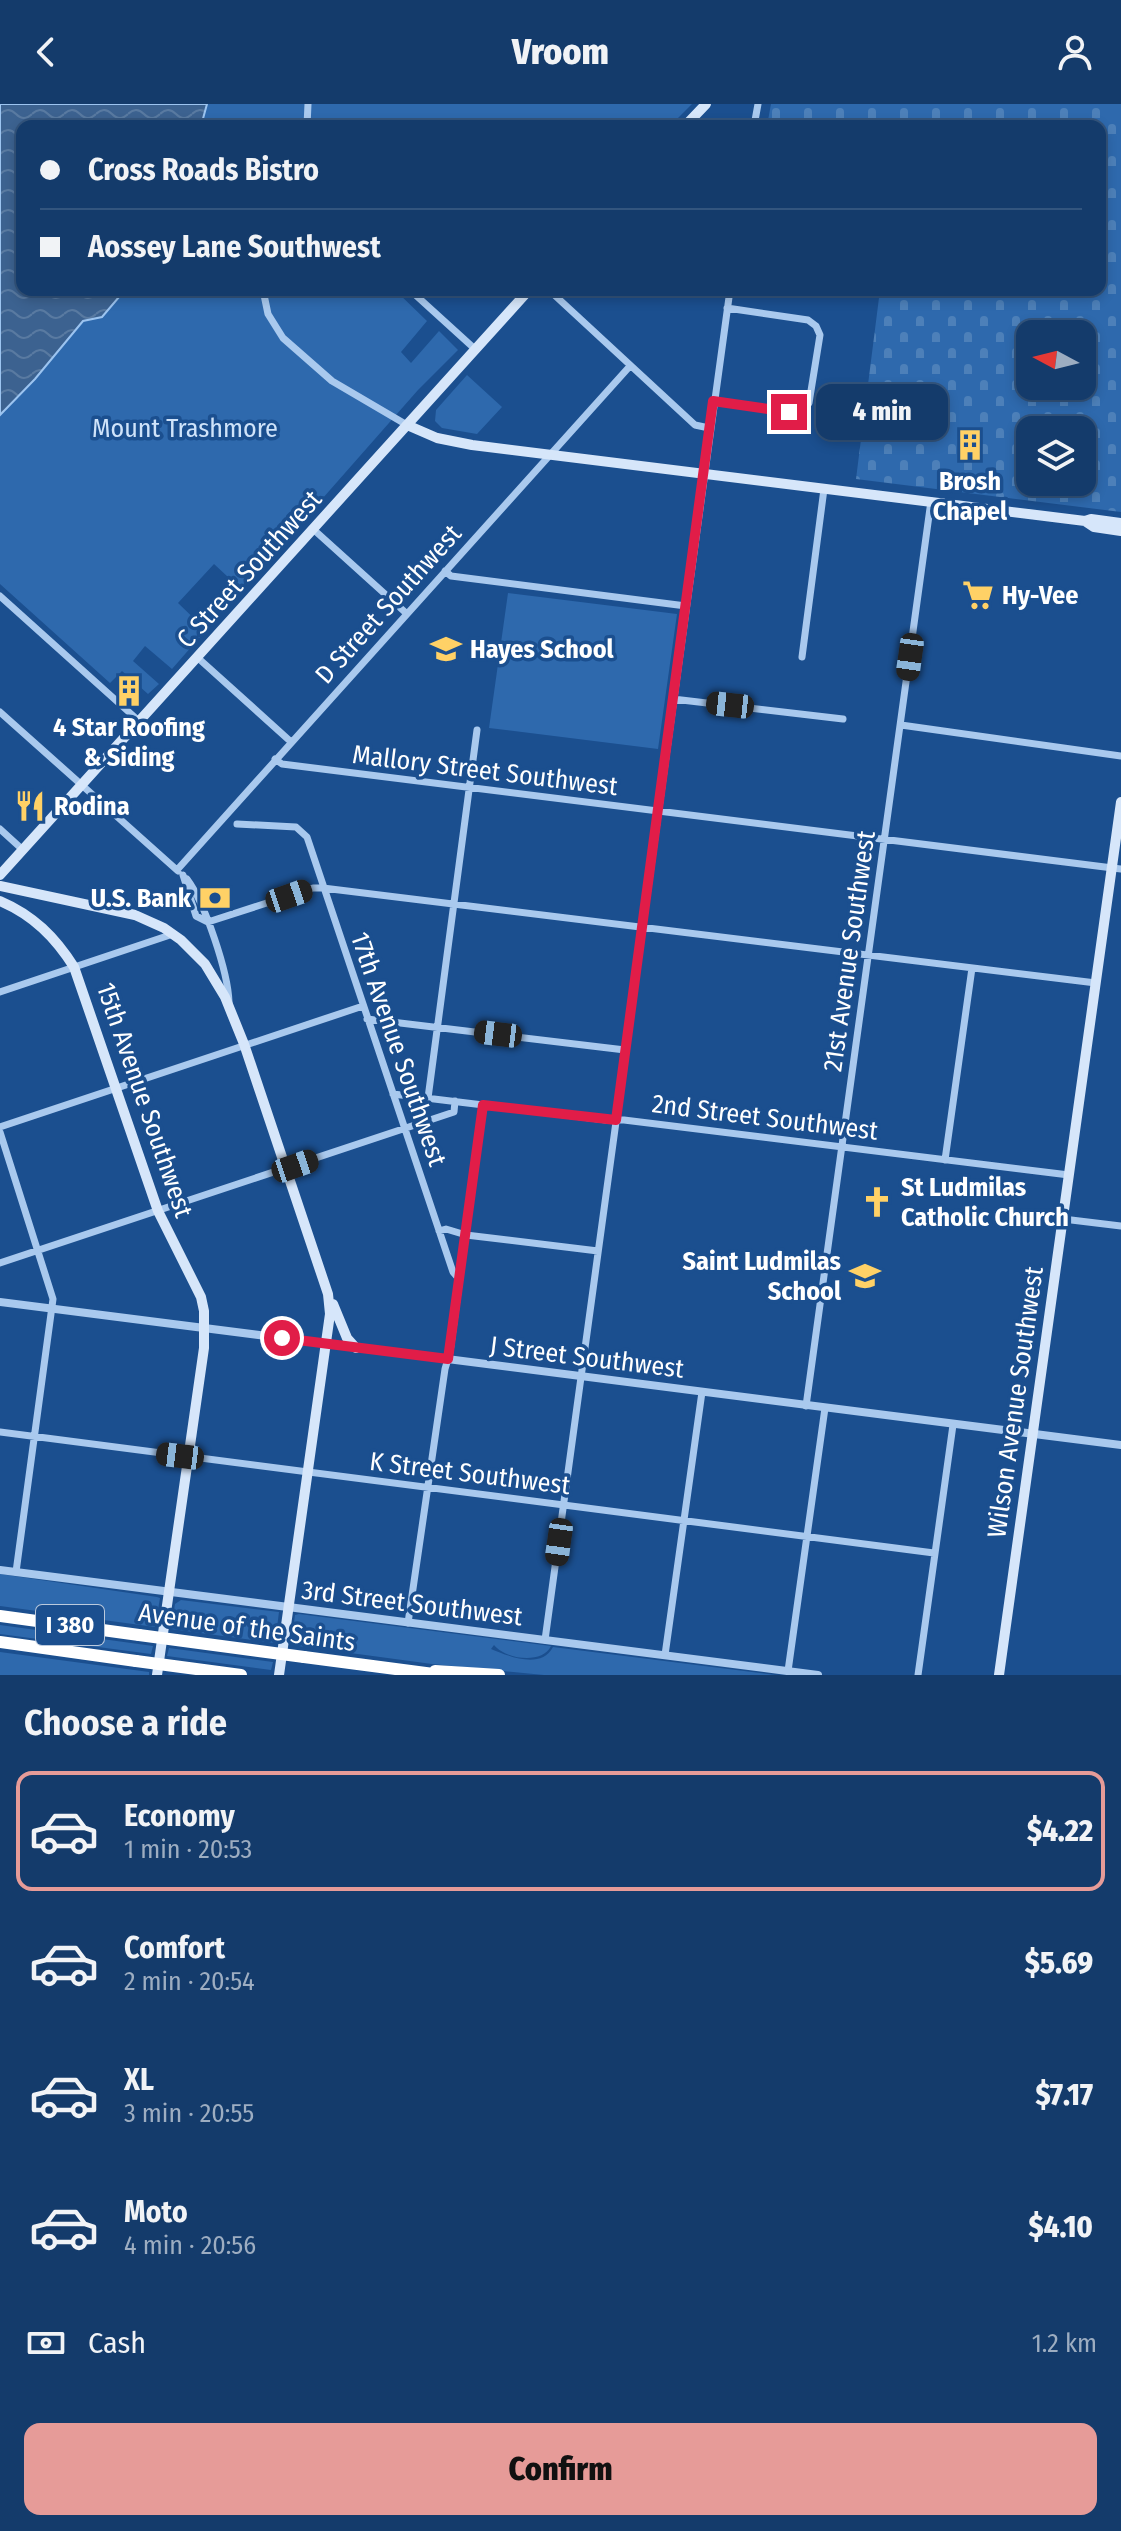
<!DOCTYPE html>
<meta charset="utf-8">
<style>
:root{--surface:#143b6b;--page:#1d4271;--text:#f1f3f6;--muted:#9dadc1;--line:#33557e;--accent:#e69b98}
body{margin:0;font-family:"Fira Sans Condensed",sans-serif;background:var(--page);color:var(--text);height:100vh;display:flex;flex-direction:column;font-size:30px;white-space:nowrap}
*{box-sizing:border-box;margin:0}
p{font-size:26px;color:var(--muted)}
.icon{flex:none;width:44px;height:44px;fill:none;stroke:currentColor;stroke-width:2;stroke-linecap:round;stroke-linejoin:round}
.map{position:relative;height:1571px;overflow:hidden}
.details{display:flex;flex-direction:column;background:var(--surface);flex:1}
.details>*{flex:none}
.top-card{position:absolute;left:16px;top:16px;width:1090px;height:176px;border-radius:16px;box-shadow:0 4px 12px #0003,0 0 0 2px var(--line);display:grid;align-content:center;height:176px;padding:0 24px;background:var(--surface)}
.needle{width:52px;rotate:277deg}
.controls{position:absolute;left:1016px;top:216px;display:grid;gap:16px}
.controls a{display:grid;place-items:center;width:80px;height:80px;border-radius:16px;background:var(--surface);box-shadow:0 4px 12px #0003,0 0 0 2px var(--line);font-size:40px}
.end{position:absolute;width:36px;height:36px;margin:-18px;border:10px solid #e11d48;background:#fff;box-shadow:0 0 0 4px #fff}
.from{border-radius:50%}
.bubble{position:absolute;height:56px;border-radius:16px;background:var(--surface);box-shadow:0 4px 12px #0003,0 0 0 2px var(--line);font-size:26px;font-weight:800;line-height:56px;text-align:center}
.car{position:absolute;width:24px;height:48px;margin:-24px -12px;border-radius:10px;box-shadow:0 0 6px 2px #0007;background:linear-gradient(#222 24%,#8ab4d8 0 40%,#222 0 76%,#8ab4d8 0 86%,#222 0)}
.top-card b{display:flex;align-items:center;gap:28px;height:76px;font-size:30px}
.top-card b+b{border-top:2px solid var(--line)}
.top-card i{width:20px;height:20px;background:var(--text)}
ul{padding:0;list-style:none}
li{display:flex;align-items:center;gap:24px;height:120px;margin:0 16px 12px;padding:0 8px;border:4px solid transparent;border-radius:16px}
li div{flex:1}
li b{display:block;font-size:30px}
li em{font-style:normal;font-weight:800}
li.current{border-color:var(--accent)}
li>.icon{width:72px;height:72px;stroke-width:1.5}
h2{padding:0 24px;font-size:36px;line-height:96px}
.pay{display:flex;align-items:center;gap:20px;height:88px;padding:0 24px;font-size:30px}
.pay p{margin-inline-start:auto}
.button{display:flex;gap:16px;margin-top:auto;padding:16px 24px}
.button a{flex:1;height:92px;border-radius:16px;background:var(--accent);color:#111;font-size:32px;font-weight:800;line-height:92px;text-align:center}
header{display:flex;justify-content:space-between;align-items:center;height:104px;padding:0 24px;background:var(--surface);font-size:36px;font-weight:800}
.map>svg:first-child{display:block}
.green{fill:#2e69ad}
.cemetery{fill:url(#cemetery-stones);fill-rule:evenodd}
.water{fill:url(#water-waves);stroke:#9cc4f0;stroke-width:2}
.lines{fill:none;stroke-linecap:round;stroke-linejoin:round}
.minor{stroke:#a9c9ee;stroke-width:7}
.tertiary{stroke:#a9c9ee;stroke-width:8}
.secondary{stroke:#d6e6fa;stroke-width:10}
.motorway{stroke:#fff;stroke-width:12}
.motorway-bridge{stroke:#fff;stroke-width:12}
.route{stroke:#e11d48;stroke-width:10}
.labels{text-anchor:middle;stroke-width:7;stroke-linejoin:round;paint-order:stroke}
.shield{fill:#1b4f8f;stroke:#bbcadd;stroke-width:2}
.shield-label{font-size:24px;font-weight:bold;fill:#fff}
.park-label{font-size:26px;fill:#cfe3fa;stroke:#1b4f8f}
.poi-label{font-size:26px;font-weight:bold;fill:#fff;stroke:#1b4f8f;text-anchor:start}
.street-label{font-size:26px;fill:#fff;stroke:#1b4f8f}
</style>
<header><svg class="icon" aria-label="back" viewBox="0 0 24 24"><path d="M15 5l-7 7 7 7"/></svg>Vroom<svg class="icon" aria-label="person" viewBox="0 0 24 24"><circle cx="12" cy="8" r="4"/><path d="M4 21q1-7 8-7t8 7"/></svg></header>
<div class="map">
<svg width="1121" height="1571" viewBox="0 0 1121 1571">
<defs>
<pattern id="cemetery-stones" width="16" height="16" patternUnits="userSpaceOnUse" patternTransform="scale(2)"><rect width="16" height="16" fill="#2e69ad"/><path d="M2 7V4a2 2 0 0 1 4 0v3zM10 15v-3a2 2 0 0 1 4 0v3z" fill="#4d80b9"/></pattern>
<pattern id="water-waves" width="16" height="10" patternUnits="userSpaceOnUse" patternTransform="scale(2)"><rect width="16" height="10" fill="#3c6290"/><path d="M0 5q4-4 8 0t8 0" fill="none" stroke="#597aa1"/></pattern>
</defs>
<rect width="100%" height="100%" fill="#1b4f8f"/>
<!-- green -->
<path class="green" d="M207,0H692L670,22H201Z
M125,186H395L427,217L401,248L411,259L439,227L458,246L418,286L242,486L214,460L178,499L206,526L172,565L145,542L133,557L159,580L148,590L122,567L110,579L0,480V311L35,275L83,217L102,213Z
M467,271L502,303L477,330L442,324L435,317L436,306Z
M508,489L677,510L658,645L489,624Z
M0,1470L157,1493L160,1494L155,1523L0,1502Z
M181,1496L279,1508L275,1539L171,1525L175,1500Z
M299,1510L551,1542C542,1561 505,1555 494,1541L491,1545C508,1552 541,1566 553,1543L775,1571H544L432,1560L291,1541L295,1511Z
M0,1521L153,1542L151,1550L0,1530Z
M169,1544L273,1558L271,1566L167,1552Z
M0,1548L149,1568V1571H0Z"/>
<!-- cemetery -->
<path class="cemetery" d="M771,0H1121V408L856,375L880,186H1100V22H767ZM1030,230H1082V282H1030ZM1030,326H1082V378H1030Z"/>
<!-- water -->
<path class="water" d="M0,0H207L201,22H22V186H125L102,213L83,217L35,275L0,311Z"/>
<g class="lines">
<!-- minor -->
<path class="minor" d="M307,22L308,0
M754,22L758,0
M263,186L268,210L283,234L332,277L407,321
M410,186L476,246
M549,186L695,321L709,324
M713,297L784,308C795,308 802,308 809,299L820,231L816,222L808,216L727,204
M313,425L406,509
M445,467L451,472L686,502
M0,492L140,618
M802,553L824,385
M198,554L290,637
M673,595L843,615
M0,608L178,767
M901,621L1121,652
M275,655L282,660L1121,765
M237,720L296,723L307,733L453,1168L459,1175
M0,725L23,746
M177,766L630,262
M183,771L196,812L208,818L313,784H323L1096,879
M187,775C205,799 228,868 229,898
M0,888L173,830
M367,915L625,946
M393,990L606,1016H624L1069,1071
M428,994L477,626
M0,1023L363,902
M0,1028L53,1195L16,1468
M945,1056L972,864
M1063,1115L1121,1122
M439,1127L446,1125L466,1131L598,1147
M0,1159L454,1008L455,997
M806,1302L931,397
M0,1328L934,1449
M408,1519L445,1265L450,1248L483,1001
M545,1536L730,186
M665,1551L702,1288
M788,1567L825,1304
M918,1571L953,1321"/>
<!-- tertiary -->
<path class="tertiary" d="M0,1198L1121,1341
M0,1466L818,1571"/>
<!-- secondary -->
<path class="secondary" d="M685,22L706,0
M407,321L437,334L472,341L1085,417L1091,415L1121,419
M1085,417L1094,423L1121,427
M0,771L529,186
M0,782L135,811L164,824L181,836L205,860L225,893L244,940L328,1190L330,1210L279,1571
M0,797C33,811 55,833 74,863L158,1107L201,1193L204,1207V1244L157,1571
M333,1200L347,1234L356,1244
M999,1571L1121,698"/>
<!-- motorway -->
<path class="motorway" d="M0,1512L139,1531
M0,1538L136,1557
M304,1553L441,1571
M435,1567L499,1571"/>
<!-- motorway-bridge -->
<path class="motorway-bridge" d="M139,1531L304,1553
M136,1557L241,1571"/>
</g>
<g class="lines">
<!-- route -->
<path class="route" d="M282,1234L448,1255L483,1001L616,1016L713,297L789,308"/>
</g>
<!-- icons -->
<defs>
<symbol id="building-bare" viewBox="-9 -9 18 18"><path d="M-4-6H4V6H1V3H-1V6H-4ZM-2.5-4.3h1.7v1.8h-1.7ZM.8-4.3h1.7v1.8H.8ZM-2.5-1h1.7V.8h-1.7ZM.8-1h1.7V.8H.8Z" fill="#ffd166" stroke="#1b4f8f" stroke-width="2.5" paint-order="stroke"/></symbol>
<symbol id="supermarket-bare" viewBox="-9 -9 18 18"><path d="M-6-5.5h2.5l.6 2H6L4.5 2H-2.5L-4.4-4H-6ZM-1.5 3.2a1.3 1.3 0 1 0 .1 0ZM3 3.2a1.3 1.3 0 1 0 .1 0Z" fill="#ffd166" stroke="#1b4f8f" stroke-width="2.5" paint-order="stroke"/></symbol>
<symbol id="school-bare" viewBox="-9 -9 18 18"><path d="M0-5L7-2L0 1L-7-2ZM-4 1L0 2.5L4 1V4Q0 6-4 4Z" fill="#ffd166" stroke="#1b4f8f" stroke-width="2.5" paint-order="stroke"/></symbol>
<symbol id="restaurant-bare" viewBox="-9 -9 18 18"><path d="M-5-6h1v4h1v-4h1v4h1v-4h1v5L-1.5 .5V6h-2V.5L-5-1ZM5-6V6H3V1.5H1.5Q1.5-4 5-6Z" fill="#ffd166" stroke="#1b4f8f" stroke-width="2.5" paint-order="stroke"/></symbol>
<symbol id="bank-bare" viewBox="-9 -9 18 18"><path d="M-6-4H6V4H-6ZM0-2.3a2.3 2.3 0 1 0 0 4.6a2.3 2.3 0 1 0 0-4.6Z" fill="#ffd166" stroke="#1b4f8f" stroke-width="2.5" paint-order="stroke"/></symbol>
<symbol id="church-bare" viewBox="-9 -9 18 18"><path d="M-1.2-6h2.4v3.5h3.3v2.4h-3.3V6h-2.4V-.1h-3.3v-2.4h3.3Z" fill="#ffd166" stroke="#1b4f8f" stroke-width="2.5" paint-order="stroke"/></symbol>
</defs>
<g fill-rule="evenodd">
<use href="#building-bare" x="948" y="319" width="44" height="44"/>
<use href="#supermarket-bare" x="956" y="469" width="44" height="44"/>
<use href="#school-bare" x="424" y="523" width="44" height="44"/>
<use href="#building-bare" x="107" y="565" width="44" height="44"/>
<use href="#restaurant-bare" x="8" y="680" width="44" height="44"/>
<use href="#bank-bare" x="193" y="772" width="44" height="44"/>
<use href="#church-bare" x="855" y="1076" width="44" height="44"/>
<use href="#school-bare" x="843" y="1150" width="44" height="44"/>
</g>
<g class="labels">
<!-- shield labels -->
<rect class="shield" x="36" y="1501" width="68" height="40" rx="6"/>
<g class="shield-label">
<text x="70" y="1529">I 380</text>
</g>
<!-- park labels -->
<g class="park-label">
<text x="185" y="333">Mount Trashmore</text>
</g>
<!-- poi labels -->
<g class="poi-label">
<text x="970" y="386" text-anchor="middle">Brosh<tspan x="970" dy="30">Chapel</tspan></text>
<text x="1002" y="500">Hy-Vee</text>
<text x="470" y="554">Hayes School</text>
<text x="129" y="632" text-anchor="middle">4 Star Roofing<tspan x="129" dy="30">&amp; Siding</tspan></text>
<text x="54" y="711">Rodina</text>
<text x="191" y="803" text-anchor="end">U.S. Bank</text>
<text x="901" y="1092">St Ludmilas<tspan x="901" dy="30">Catholic Church</tspan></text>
<text x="841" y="1166" text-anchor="end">Saint Ludmilas<tspan x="841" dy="30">School</tspan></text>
</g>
<!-- street labels -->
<g class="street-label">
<text transform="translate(249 465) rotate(-48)" y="9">C Street Southwest</text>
<text transform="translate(388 500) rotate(-48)" y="9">D Street Southwest</text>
<text transform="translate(485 666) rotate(7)" y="9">Mallory Street Southwest</text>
<text transform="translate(849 847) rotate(-82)" y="9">21st Avenue Southwest</text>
<text transform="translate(399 945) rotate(71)" y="9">17th Avenue Southwest</text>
<text transform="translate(145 996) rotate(71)" y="9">15th Avenue Southwest</text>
<text transform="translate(765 1013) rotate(7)" y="9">2nd Street Southwest</text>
<text transform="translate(587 1253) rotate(7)" y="9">J Street Southwest</text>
<text transform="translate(1015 1298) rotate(-82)" y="9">Wilson Avenue Southwest</text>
<text transform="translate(470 1369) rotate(7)" y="9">K Street Southwest</text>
<text transform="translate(412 1499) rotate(7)" y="9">3rd Street Southwest</text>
<text transform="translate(247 1523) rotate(8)" y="9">Avenue of the Saints</text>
</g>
</g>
</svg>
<div class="controls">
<a><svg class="needle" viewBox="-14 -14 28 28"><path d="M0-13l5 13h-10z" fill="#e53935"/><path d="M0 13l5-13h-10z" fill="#9dadc1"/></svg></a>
<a><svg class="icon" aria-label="layers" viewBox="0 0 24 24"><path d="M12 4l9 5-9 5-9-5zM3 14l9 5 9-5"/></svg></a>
</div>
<i class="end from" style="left:282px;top:1234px"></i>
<i class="end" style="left:789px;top:308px"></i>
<div class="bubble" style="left:816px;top:280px;width:132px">4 min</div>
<i class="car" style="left:910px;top:553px;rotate:188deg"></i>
<i class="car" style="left:730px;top:601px;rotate:276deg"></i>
<i class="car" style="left:289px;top:792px;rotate:71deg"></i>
<i class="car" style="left:498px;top:930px;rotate:277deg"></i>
<i class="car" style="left:295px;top:1062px;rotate:71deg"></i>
<i class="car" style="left:180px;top:1352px;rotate:277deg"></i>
<i class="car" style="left:559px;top:1438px;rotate:188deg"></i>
<div class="top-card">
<b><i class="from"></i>Cross Roads Bistro</b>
<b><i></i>Aossey Lane Southwest</b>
</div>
</div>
<section class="details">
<h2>Choose a ride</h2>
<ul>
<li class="current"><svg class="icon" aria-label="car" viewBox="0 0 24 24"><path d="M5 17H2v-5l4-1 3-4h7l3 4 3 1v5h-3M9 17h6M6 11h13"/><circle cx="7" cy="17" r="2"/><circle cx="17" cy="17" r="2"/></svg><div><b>Economy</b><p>1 min · 20:53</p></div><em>$4.22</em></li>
<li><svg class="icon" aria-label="car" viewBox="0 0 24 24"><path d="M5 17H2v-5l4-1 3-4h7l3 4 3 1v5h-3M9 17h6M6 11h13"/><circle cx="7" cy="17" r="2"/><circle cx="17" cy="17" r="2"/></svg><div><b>Comfort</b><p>2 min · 20:54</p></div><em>$5.69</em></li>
<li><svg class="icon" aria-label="car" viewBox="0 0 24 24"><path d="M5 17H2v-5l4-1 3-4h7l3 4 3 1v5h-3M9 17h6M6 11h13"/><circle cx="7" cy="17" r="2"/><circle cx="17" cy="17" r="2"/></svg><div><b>XL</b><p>3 min · 20:55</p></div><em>$7.17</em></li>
<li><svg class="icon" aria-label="car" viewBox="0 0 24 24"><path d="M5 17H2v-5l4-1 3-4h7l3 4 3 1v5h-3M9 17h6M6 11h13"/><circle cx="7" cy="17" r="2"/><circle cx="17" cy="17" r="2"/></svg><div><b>Moto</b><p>4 min · 20:56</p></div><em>$4.10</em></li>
</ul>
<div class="pay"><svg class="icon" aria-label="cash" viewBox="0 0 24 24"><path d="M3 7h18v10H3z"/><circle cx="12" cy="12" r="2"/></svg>Cash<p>1.2 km</p></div>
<div class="button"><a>Confirm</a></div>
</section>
